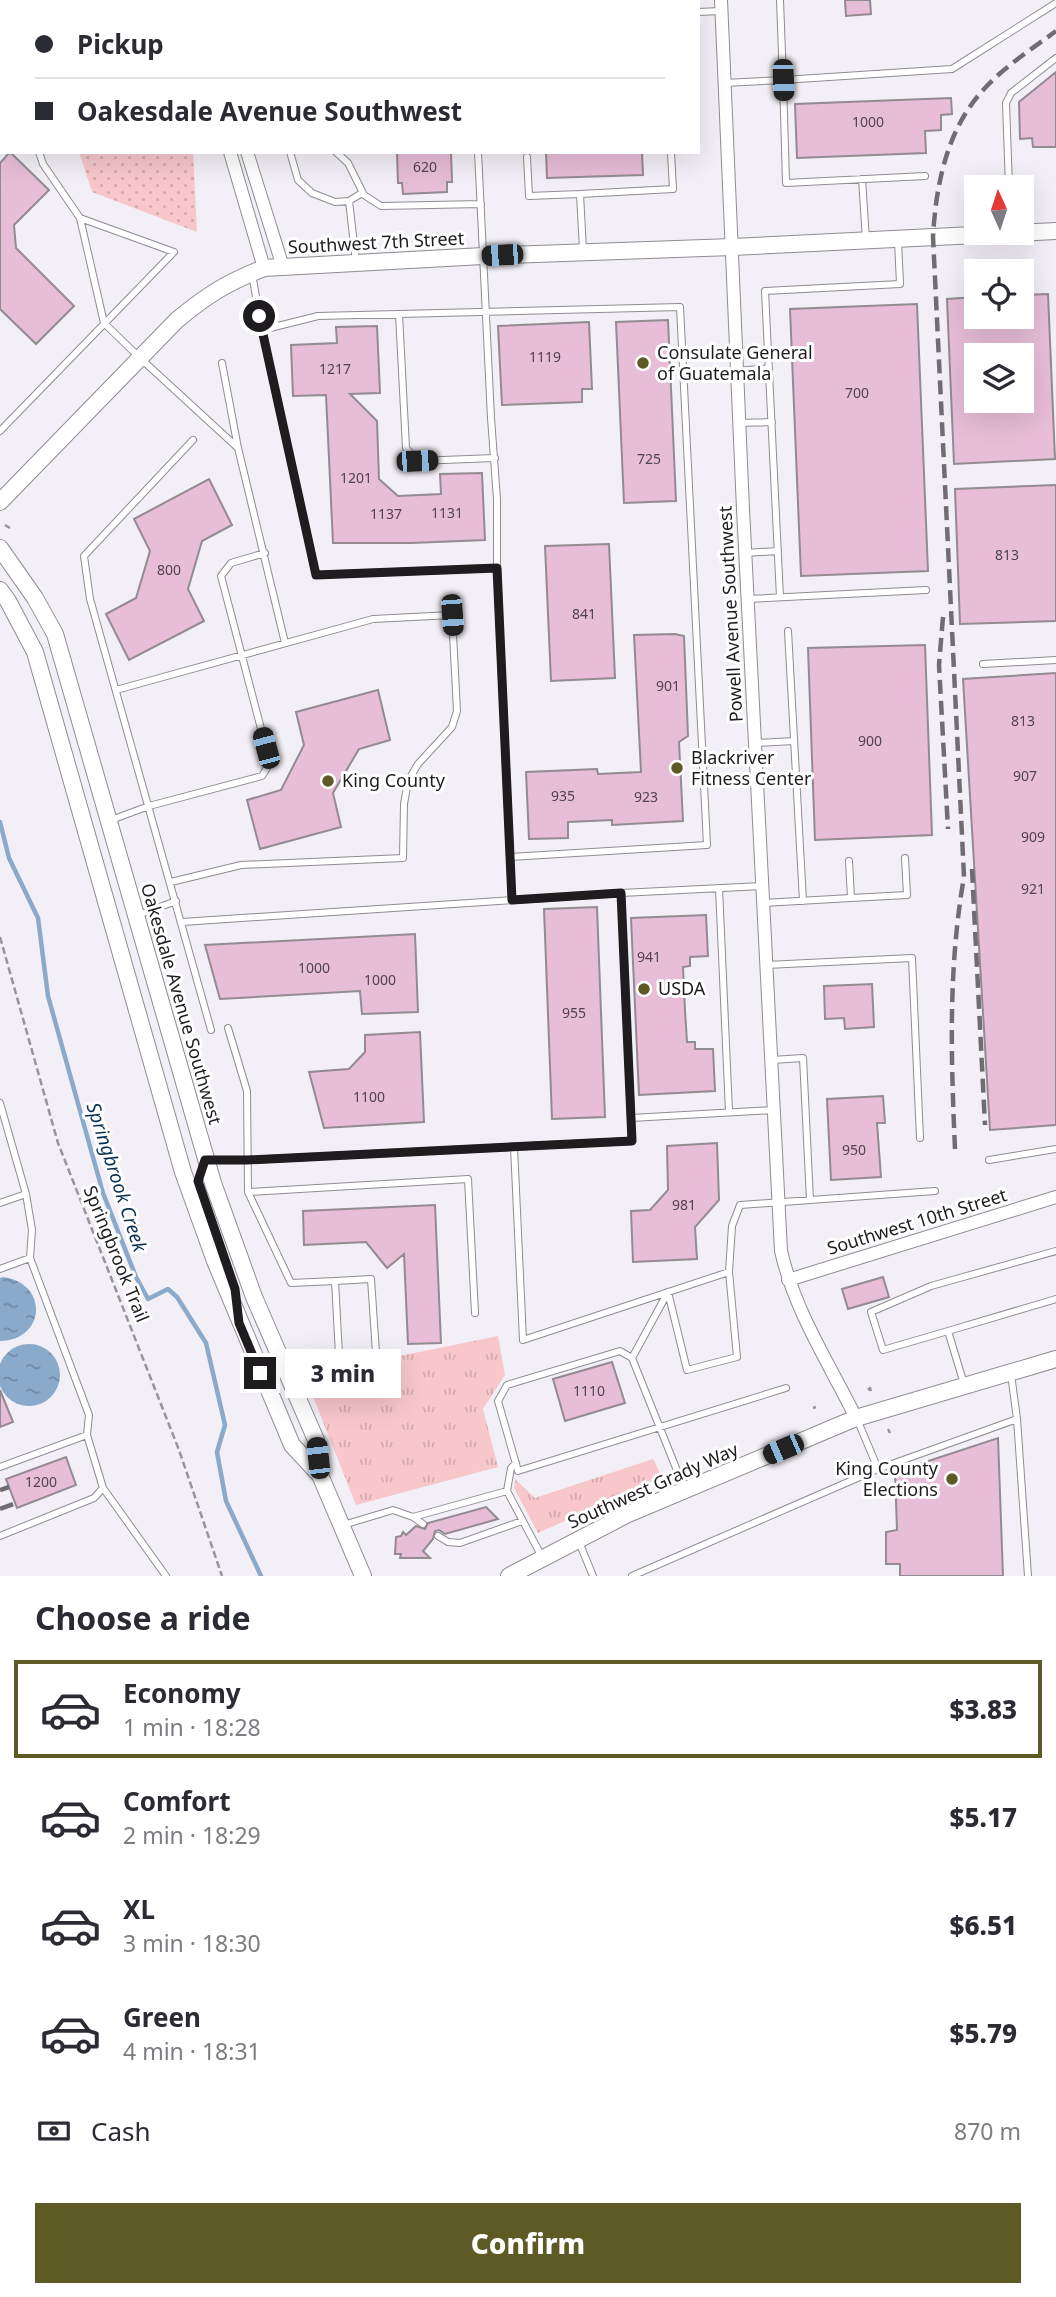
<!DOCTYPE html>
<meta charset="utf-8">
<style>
:root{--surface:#fff;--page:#f2f2f3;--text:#2b2b33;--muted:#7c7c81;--line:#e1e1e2;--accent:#5e5a26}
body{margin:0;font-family:"Noto Sans",sans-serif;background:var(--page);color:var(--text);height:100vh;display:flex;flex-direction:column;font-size:26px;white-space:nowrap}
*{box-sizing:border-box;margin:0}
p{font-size:23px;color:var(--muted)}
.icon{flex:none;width:38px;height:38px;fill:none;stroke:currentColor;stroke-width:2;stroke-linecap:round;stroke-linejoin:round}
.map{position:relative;height:1576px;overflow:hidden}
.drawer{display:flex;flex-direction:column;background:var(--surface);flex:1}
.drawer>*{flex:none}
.banner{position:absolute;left:0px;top:0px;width:700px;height:154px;box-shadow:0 7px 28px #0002;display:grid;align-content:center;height:154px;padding:0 35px;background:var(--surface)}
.needle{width:46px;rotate:357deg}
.fabs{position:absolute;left:964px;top:175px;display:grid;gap:14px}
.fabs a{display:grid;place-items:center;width:70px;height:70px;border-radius:0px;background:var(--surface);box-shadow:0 7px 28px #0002;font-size:35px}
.end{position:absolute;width:32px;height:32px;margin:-16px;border:9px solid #1e1c1f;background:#fff;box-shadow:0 0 0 4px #fff}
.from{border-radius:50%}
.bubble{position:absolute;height:49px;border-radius:0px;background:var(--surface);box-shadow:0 7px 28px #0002;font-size:23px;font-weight:800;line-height:49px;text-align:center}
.car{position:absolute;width:21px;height:42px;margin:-21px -10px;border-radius:9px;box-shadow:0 0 5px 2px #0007;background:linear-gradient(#222 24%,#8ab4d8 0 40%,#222 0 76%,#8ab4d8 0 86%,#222 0)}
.banner b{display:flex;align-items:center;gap:24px;height:66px;font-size:26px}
.banner b+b{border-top:2px solid var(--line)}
.banner i{width:18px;height:18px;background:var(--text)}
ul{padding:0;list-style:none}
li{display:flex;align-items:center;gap:21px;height:98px;margin:0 14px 10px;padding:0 21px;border:4px solid transparent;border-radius:0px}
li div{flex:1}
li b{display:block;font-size:26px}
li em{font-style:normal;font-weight:800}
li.selected{border-color:var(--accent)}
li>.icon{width:63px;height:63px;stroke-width:1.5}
h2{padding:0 35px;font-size:32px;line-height:84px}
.pay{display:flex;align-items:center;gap:18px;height:77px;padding:0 35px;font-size:26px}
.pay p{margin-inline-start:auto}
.primary-button{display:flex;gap:14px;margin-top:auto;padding:14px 35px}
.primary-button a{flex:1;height:80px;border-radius:0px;background:var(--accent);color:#fff;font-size:28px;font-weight:800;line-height:80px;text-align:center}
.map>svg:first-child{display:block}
.grass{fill:url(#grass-tufts)}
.park{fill:url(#park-dots)}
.water{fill:url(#water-ripples)}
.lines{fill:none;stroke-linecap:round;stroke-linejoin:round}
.stream{stroke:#8aaacb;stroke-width:4.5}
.building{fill:#e8bdd7;stroke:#928b8f;stroke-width:2;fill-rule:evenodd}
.lane-casing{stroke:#8f8c92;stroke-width:8}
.street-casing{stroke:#8f8c92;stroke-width:14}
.secondary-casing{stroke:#8f8c92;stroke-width:18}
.path{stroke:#98949a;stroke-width:2.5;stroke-dasharray:7 3.5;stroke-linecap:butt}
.lane{stroke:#fff;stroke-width:6}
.street{stroke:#fff;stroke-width:12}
.secondary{stroke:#fff;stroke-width:16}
.rail{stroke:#706d72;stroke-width:4.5;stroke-dasharray:14 7;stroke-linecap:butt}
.route{stroke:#1e1c1f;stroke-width:9}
.poi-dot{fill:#5e5a26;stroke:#fff;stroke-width:2.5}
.labels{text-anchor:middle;stroke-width:6;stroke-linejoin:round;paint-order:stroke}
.number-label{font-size:14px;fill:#50444d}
.street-label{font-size:18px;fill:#1e1c1f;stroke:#fff}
.poi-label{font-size:18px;fill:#1e1c1f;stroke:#fff;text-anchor:start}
.water-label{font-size:19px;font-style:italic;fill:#0a3050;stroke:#fff}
</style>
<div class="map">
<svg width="1056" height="1576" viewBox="0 0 1056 1576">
<defs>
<pattern id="grass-tufts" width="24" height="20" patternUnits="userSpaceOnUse" patternTransform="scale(1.75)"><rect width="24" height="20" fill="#f7c7cb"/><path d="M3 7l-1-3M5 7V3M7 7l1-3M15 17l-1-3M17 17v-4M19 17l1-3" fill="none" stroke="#d3aaae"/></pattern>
<pattern id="park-dots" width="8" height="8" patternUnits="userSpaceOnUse" patternTransform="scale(1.75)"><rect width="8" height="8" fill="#f7c7cb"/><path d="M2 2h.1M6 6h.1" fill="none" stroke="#d3aaae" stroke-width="1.8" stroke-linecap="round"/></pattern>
<pattern id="water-ripples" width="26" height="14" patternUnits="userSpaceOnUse" patternTransform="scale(1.75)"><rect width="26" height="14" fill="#8aaacb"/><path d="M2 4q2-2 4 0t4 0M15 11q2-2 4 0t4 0" fill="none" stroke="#708aa4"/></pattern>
</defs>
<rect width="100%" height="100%" fill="#f3eff6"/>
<!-- grass -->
<path class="grass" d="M498,1336L505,1375L483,1409L498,1467L356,1505L310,1389L370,1362Z
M653,1459L662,1477L538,1533L514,1488L515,1479L535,1498Z"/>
<!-- park -->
<path class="park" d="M0,0H187V2L2,3Z
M79,152H193L197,232L92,192Z"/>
<!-- water -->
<path class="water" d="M3,1277C49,1283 46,1340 0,1341V1278Z
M-2 1375a31 31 0 1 1 62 0a31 31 0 1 1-62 0Z"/>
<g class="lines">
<!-- stream -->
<path class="stream" d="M0,822L9,858L38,918L48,996L103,1193L136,1277L148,1299L168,1289L177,1297L206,1343L225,1425L217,1452L226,1501L261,1576"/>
</g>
<!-- building -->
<path class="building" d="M845,0H870L871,14L846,16Z
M1056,72V147H1033L1032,138L1020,139L1019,102Z
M951,98L952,114L941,115V130L925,131L926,153L797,158L795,104Z
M10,152L49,190L14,225L16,248L74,306L36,344L0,309V163Z
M397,152H451L452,182H447V192L403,194L402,183H398Z
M546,152H642L643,175L547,178Z
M1048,294L1055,459L954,464L947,299L976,297V317H1022V295ZM976,355H1022V401H976Z
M917,304L928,571L801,576L790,309Z
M668,320L676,501L624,503L616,322Z
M589,322L592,389H582V402L502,405L498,326Z
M377,326L380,393L350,394L377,421L379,479L398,496L441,494L440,474L482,473L485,540L411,543H333L326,395L293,396L291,345L337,343L336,327Z
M209,479L232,525L202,541L188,589L204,621L129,660L106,614L136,598L150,551L134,519Z
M1056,485V621L960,624L955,489Z
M609,544L615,678L551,681L545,546Z
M675,634L684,636L688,736L679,742L683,821L612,825V820L568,822V838L529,839L526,772L597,769L598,774L641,772L634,635Z
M925,645L932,835L815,840L808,648Z
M1056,673V1125L990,1130L963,679Z
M378,690L390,740L359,749L333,793L341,827L260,849L247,800L281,790L304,745L296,712Z
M597,907L605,1117L552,1119L544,909Z
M706,915L708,956L690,957V966L683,967L685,1011L687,1042H695V1049H713L715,1091L639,1095L631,918Z
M415,934L418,1012L362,1014L360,991L220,999L205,945Z
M872,984L874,1027L845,1029L844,1018L825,1019L824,986Z
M420,1032L424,1122L324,1128L309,1072L349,1069L365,1052V1035Z
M883,1096L885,1123H877L881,1177L831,1180L827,1099Z
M717,1143L719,1200L695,1227L697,1259L633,1262L631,1211L650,1210L668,1190L667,1146Z
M435,1205L441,1343L408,1344L404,1254L387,1268L366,1242L304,1245L303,1211Z
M883,1277L889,1297L848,1309L842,1289Z
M612,1362L625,1403L565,1421L553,1379Z
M0,1390L13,1422L0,1427Z
M998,1438L1003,1576H900V1564H886V1532L897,1530L895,1472Z
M66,1457L76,1485L17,1508L6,1479Z
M486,1507L498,1519L445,1534L439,1530L435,1531L433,1539L423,1551L430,1558H400L401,1554H395L396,1537L401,1536L403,1532L406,1535L416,1526L425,1529L428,1523Z"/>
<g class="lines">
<defs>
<path id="lane" d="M259,0L260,2
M328,0V2
M780,0L783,80L952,69L1056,3
M282,2L283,0
M504,2L505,0
M614,2V0
M698,12L721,11
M0,35L2,37
M724,83L783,80L786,183L925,176
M0,129L2,128
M290,152L298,180L312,193L335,202L349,201L362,193
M336,152L348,163L364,195L381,206L481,204
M478,152L491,418L497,499V568
M527,157L529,196L580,194
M862,179L866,240
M1009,187L1006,103L1011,93L1056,58
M349,201L356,262
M80,218L104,323L140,358L238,448
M583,250L580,194L673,189L671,153
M252,274L262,330
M399,314L406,448L417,461L495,458
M222,363L238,448L285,643
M737,371L769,368
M739,423L772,422
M0,431L174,252L80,218L43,164L39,152
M193,440L84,556L90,599L211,1030
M745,553L778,551
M780,597L765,291L900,284L898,241
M747,599L926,590
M788,631L803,901
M983,664L1056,660
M116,690L373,619L452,615L457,711L452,727L418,764L408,781L404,804L403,858L241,865L171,882
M755,743L794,741
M111,820L149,806L262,776L270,763L221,576L231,563L265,553
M510,857L707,845L680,307L318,316L262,330L316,575L497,568C502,679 507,789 512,900
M719,888L729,1112
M621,893L762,886
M851,898L907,895L905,858
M763,903L851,898L849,861
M138,915L176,901
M182,922L621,893L632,1141L247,1160H207
M766,965L912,958L920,1138
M228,1028L247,1091L248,1192L291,1283L335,1281L339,1355L376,1353L371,1279L335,1281
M772,1060L803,1058L810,1200
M0,1103L26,1194L32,1230L30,1258L89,1415L87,1435L103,1488L166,1576
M631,1118L774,1110
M514,1147L523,1340L729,1272
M989,1160L1056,1149
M248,1192L468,1179L475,1313
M0,1203L26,1194
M0,1269L30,1258
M668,1292L687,1370L737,1357L729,1272L732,1226L740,1205L935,1191
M948,1331L1056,1299
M632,1358L668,1292
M1011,1374L1017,1419L1028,1576
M964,1384L948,1331L883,1350L871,1312L931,1286L1056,1251
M857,1419L878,1469
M0,1467L87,1435
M684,1488L632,1358L620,1351L507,1385L498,1401L518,1471L786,1388
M507,1491L511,1468L516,1463
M413,1517L423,1524
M343,1525L393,1510L413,1517L507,1491L542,1557
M0,1536L94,1498L103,1488
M438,1536L448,1542L460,1543L522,1521
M579,1542L593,1576
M632,1576L878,1469L1017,1419"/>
<path id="street" d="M209,0V2
M721,0L743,509L781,1251C795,1312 829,1363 856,1418
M230,152L264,268
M247,152L283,267
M788,1280L1056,1197"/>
<path id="secondary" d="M0,502L177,320C207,295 228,282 264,268L483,256L732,247L1056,231
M0,548L35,598L55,634L213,1183L254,1297L316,1440L320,1475L363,1576
M0,590L8,601L35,652L183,1172L215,1261L292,1445L320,1475
M509,1576L626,1515L856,1418L1056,1359"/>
</defs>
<!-- lane casing -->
<use href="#lane" class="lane-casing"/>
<!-- street casing -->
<use href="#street" class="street-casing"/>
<!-- secondary casing -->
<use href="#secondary" class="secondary-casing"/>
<!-- path -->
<path class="path" d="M5,525L10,528
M0,937L58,1143L179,1450L222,1576
M868,1390L870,1388L871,1391
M813,1408L816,1407
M888,1429L890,1433"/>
<!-- lane -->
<use href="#lane" class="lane"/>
<!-- street -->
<use href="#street" class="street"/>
<!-- secondary -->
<use href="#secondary" class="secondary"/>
<!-- rail -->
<path class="rail" d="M943,617L939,665L948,829
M972,869L985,1125
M955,1149C951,1058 948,968 964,877L933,237C936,184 947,128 985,88C1005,66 1032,49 1056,31
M0,1490L9,1487
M0,1509L16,1503"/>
</g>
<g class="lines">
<!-- route -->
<path class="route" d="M259,316L316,575L497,568L512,900L621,893L632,1141L247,1160H205L198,1181L235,1289L239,1323L260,1373"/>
</g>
<!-- markers -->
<g class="poi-dot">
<circle cx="643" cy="363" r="7"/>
<circle cx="677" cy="768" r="7"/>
<circle cx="328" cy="781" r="7"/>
<circle cx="644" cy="989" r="7"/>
<circle cx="952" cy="1479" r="7"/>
</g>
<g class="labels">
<!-- number labels -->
<g class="number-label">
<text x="868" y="127">1000</text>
<text x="425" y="172">620</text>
<text x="545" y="362">1119</text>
<text x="335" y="374">1217</text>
<text x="857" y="398">700</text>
<text x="649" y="464">725</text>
<text x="356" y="483">1201</text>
<text x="447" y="518">1131</text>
<text x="386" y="519">1137</text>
<text x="1007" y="560">813</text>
<text x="169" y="575">800</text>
<text x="584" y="619">841</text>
<text x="668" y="691">901</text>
<text x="1023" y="726">813</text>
<text x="870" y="746">900</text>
<text x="1025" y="781">907</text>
<text x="563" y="801">935</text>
<text x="646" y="802">923</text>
<text x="1033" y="842">909</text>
<text x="1033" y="894">921</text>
<text x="649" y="962">941</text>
<text x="314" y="973">1000</text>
<text x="380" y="985">1000</text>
<text x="574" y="1018">955</text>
<text x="369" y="1102">1100</text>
<text x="854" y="1155">950</text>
<text x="684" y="1210">981</text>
<text x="589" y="1396">1110</text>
<text x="41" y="1487">1200</text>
</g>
<!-- street labels -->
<g class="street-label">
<text transform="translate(376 243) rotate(-3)" y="6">Southwest 7th Street</text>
<text transform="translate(731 614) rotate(-93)" y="6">Powell Avenue Southwest</text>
<text transform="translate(181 1004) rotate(74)" y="6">Oakesdale Avenue Southwest</text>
<text transform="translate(917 1222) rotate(-17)" y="6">Southwest 10th Street</text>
<text transform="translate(116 1254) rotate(68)" y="6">Springbrook Trail</text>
<text transform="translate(653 1486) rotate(-24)" y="6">Southwest Grady Way</text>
</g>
<!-- poi labels -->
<g class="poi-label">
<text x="657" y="359">Consulate General<tspan x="657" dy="21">of Guatemala</tspan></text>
<text x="691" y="764">Blackriver<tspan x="691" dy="21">Fitness Center</tspan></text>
<text x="342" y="787">King County</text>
<text x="658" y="995">USDA</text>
<text x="938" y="1475" text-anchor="end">King County<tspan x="938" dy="21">Elections</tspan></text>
</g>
<!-- water labels -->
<g class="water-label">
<text transform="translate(117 1177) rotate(72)" y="7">Springbrook Creek</text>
</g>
</g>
</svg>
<div class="fabs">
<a><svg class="needle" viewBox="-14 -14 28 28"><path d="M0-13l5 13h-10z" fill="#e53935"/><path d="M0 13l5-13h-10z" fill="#7c7c81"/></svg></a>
<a><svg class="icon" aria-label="locate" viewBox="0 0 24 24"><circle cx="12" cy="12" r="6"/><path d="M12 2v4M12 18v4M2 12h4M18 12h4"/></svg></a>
<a><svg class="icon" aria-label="layers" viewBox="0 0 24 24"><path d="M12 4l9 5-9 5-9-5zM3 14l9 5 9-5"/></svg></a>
</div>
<i class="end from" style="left:259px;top:316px"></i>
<i class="end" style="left:260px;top:1373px"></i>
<div class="bubble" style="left:285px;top:1349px;width:116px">3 min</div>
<i class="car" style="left:783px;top:80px;rotate:178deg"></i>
<i class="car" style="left:502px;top:255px;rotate:267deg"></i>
<i class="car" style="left:417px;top:461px;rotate:88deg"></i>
<i class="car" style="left:452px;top:615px;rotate:176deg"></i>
<i class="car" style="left:266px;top:748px;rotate:345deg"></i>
<i class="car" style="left:783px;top:1449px;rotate:247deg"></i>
<i class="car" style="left:318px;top:1458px;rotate:354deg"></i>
<div class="banner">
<b><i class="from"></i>Pickup</b>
<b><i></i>Oakesdale Avenue Southwest</b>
</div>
</div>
<section class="drawer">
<h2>Choose a ride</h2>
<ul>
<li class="selected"><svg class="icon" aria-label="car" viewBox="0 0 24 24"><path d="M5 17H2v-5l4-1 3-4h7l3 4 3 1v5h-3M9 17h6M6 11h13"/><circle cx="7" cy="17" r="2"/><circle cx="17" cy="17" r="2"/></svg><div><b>Economy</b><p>1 min · 18:28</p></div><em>$3.83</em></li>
<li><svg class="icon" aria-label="car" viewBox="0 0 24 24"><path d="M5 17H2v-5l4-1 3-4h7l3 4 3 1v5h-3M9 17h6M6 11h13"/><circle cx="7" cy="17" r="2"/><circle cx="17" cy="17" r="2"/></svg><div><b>Comfort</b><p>2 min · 18:29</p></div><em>$5.17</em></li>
<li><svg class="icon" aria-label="car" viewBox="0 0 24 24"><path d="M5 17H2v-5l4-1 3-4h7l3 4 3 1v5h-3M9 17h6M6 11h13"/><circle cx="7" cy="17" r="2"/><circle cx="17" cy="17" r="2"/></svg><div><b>XL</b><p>3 min · 18:30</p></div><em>$6.51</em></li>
<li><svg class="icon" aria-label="car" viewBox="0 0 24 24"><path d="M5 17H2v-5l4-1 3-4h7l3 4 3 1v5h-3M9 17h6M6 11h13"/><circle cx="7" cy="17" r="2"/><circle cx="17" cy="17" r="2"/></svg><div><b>Green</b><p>4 min · 18:31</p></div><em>$5.79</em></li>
</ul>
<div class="pay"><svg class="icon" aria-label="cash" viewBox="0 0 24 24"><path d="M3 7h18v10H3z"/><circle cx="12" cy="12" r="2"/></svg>Cash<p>870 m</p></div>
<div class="primary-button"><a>Confirm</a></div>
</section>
